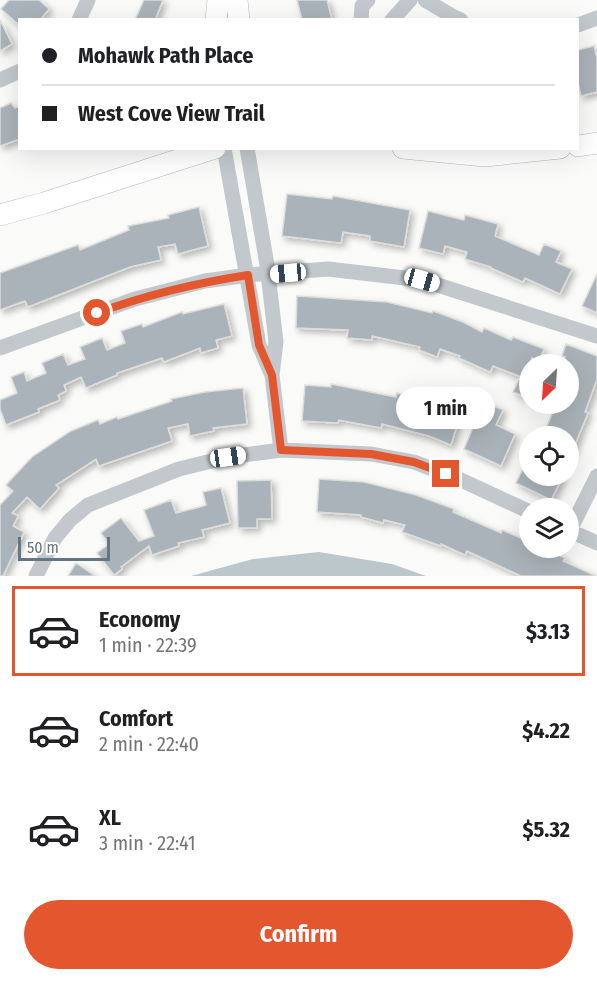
<!DOCTYPE html>
<meta charset="utf-8">
<style>
:root{--surface:#fff;--page:#f2f2f2;--text:#202124;--muted:#757577;--line:#e0e0e0;--accent:#e4572e}
body{margin:0;font-family:"Fira Sans Condensed",sans-serif;background:var(--page);color:var(--text);height:100vh;display:flex;flex-direction:column;font-size:22px;white-space:nowrap}
*{box-sizing:border-box;margin:0}
p{font-size:20px;color:var(--muted)}
.icon{flex:none;width:33px;height:33px;fill:none;stroke:currentColor;stroke-width:2;stroke-linecap:round;stroke-linejoin:round}
.map{position:relative;height:576px;overflow:hidden}
.details{display:flex;flex-direction:column;background:var(--surface);flex:1}
.details>*{flex:none}
.hud{position:absolute;left:18px;top:18px;width:561px;height:132px;border-radius:0px;box-shadow:0 6px 24px #0002;display:grid;align-content:center;height:132px;padding:0 24px;background:var(--surface)}
.needle{width:39px;rotate:205deg}
.buttons{position:absolute;left:519px;top:354px;display:grid;gap:12px}
.buttons a{display:grid;place-items:center;width:60px;height:60px;border-radius:50%;background:var(--surface);box-shadow:0 6px 24px #0002;font-size:30px}
.scale{position:absolute;left:18px;bottom:15px;width:92px;box-sizing:border-box;padding-left:6px;border:3px solid #657683;border-top:0;font-size:16px;line-height:21px;white-space:nowrap;color:#657683;-webkit-text-stroke:4px #fff;paint-order:stroke}
.end{position:absolute;width:27px;height:27px;margin:-14px;border:8px solid #e4572e;background:#fff;box-shadow:0 0 0 3px #fff}
.from{border-radius:50%}
.bubble{position:absolute;height:42px;border-radius:21px;background:var(--surface);box-shadow:0 6px 24px #0002;font-size:20px;font-weight:700;line-height:42px;text-align:center}
.car{position:absolute;width:18px;height:36px;margin:-18px -9px;border-radius:8px;box-shadow:0 0 4px 2px #0007;background:linear-gradient(#fff 24%,#345 0 40%,#fff 0 76%,#345 0 86%,#fff 0)}
.hud b{display:flex;align-items:center;gap:21px;height:57px;font-size:22px}
.hud b+b{border-top:2px solid var(--line)}
.hud i{width:15px;height:15px;background:var(--text)}
ul{padding:10px 0 0;list-style:none}
li{display:flex;align-items:center;gap:18px;height:90px;margin:0 12px 9px;padding:0 12px;border:3px solid transparent;border-radius:0px}
li div{flex:1}
li b{display:block;font-size:22px}
li em{font-style:normal;font-weight:700}
li.on{border-color:var(--accent)}
li>.icon{width:54px;height:54px;stroke-width:1.5}
.action{display:flex;gap:12px;margin-top:auto;padding:12px 24px}
.action a{flex:1;height:69px;border-radius:36px;background:var(--accent);color:#fff;font-size:24px;font-weight:700;line-height:69px;text-align:center}
.map>svg:first-child{display:block}
.water{fill:#bbc7cb}
.building{fill:#aab3b9;stroke:#dcdcda;stroke-width:1.5;filter:url(#shadow)}
.lines{fill:none;stroke-linecap:round;stroke-linejoin:round}
.secondary-casing{stroke:#b3babf;stroke-width:22}
.street{stroke:#c3c8cc;stroke-width:15}
.secondary{stroke:#fff;stroke-width:21}
.route{stroke:#e4572e;stroke-width:8}
</style>
<div class="map">
<svg width="597" height="576" viewBox="0 0 597 576">
<defs>
<filter id="shadow"><feDropShadow dx="3.5" dy="3.5" stdDeviation="3" flood-color="#0004"/></filter>
</defs>
<rect width="100%" height="100%" fill="#fafaf8"/>
<!-- water -->
<path class="water" d="M319,552L392,564L426,576H191L253,559Z"/>
<!-- building -->
<path class="building" d="M9,0H39L49,9L40,20H20V26L1,9Z
M144,0H163L155,20H135Z
M297,0H327L332,20H302Z
M0,20L12,44L0,51Z
M594,46L597,58V92L581,96L578,83V50Z
M11,103L15,108L20,106V139L0,146V108Z
M287,194L332,199L333,196L410,210L404,247L370,241V236L343,232L341,243L282,236Z
M199,207L208,246L178,254L175,244L158,247L161,260L130,267L28,307L25,301L0,310V273L78,245L80,250L129,230L128,226L169,218L168,215Z
M428,211L464,220L465,215L498,224L495,236L539,255L544,244L561,251L556,262L572,269L560,294L525,278L523,282L491,268V267L465,259L467,252L445,246L443,254L419,248Z
M597,274V313L582,306Z
M297,296L387,302L432,313L433,311L463,322L482,332L484,328L511,340L513,337L544,349L539,361L532,358L524,378L493,366L490,372L459,358L460,356L440,349L437,357L419,350L420,347L372,336V340L347,338L348,330L296,328Z
M224,304L232,336L216,340L218,348L201,353L200,348L164,362L162,358L117,373V375L86,388L81,377L64,385L66,391L58,395L60,400L38,409L39,412L6,425L0,409V400L17,393L11,377L24,372L27,381L46,373L42,363L63,354L68,365L85,359L80,347L102,338L107,350L125,343L121,331L142,324L143,327L182,312L183,314Z
M566,344L597,356V379L585,412L588,413L569,459L568,436H543L556,404H568V364H563L565,357L562,356Z
M519,379L530,383V399L513,392Z
M331,384L396,397L397,393L421,400L423,395L441,399L442,395L464,402L451,445L429,436L382,424L381,428L339,420L338,423L302,421L305,385L331,387Z
M243,388L247,424L213,428L214,431L190,436L188,424L168,428L172,441L99,466L96,459L56,485L59,488L40,509L27,497L12,513L18,516L13,526L24,532L3,576H0V505L13,491L6,485L32,457L71,431L98,420L100,424L117,417L118,419L172,401L171,399L205,392Z
M484,402L503,410L496,425L515,434L501,466L464,449Z
M530,455V476H563L551,500L516,483Z
M319,479L364,482L416,495L454,509L453,512L501,533L502,530L530,542V548H543L565,558L563,561L596,576H521L467,551L465,555L441,544V546L402,532L405,525L384,520L383,523L361,517V515L317,512Z
M271,480L272,519H257V528H238L237,481Z
M221,488L230,523L202,530L204,537L178,543L179,546L152,555L149,546L121,567L122,569L114,575L97,553L109,544L101,533L121,518L139,541L154,536L144,510L171,500L176,513L200,507L206,505L203,492Z
M76,563L95,576H68Z"/>
<g class="lines">
<defs>
<path id="secondary" d="M237,0L239,20
M216,20L218,0
M578,146L597,143
M403,148L485,156L560,148
M0,215L44,203L215,148"/>
</defs>
<!-- secondary casing -->
<use href="#secondary" class="secondary-casing"/>
<!-- street -->
<path class="street" d="M425,0L452,16L461,20
M79,20L88,0
M361,20L362,6L368,0
M392,20L410,0
M578,25L597,18
M0,80L20,71
M224,148L259,345L271,373
M247,148L267,265L276,342L272,375L281,450
M0,348L135,299L205,281L248,275L328,269L422,280L597,336
M568,530L597,543
M570,530L597,476
M36,576L55,538L70,520L88,505L179,469L228,457L281,450L371,454L414,462L461,480L530,512"/>
<!-- secondary -->
<use href="#secondary" class="secondary"/>
</g>
<g class="lines">
<!-- route -->
<path class="route" d="M97,313C146,295 196,283 248,275L259,345L272,375L281,450L371,454L414,462L446,474"/>
</g>
</svg>
<div class="buttons">
<a><svg class="needle" viewBox="-14 -14 28 28"><path d="M0-13l5 13h-10z" fill="#e53935"/><path d="M0 13l5-13h-10z" fill="#757577"/></svg></a>
<a><svg class="icon" aria-label="locate" viewBox="0 0 24 24"><circle cx="12" cy="12" r="6"/><path d="M12 2v4M12 18v4M2 12h4M18 12h4"/></svg></a>
<a><svg class="icon" aria-label="layers" viewBox="0 0 24 24"><path d="M12 4l9 5-9 5-9-5zM3 14l9 5 9-5"/></svg></a>
</div>
<div class="scale">50 m</div>
<i class="end from" style="left:97px;top:313px"></i>
<i class="end" style="left:446px;top:474px"></i>
<div class="bubble" style="left:396px;top:387px;width:99px">1 min</div>
<i class="car" style="left:288px;top:273px;rotate:265deg"></i>
<i class="car" style="left:422px;top:280px;rotate:106deg"></i>
<i class="car" style="left:228px;top:457px;rotate:82deg"></i>
<div class="hud">
<b><i class="from"></i>Mohawk Path Place</b>
<b><i></i>West Cove View Trail</b>
</div>
</div>
<section class="details">
<ul>
<li class="on"><svg class="icon" aria-label="car" viewBox="0 0 24 24"><path d="M5 17H2v-5l4-1 3-4h7l3 4 3 1v5h-3M9 17h6M6 11h13"/><circle cx="7" cy="17" r="2"/><circle cx="17" cy="17" r="2"/></svg><div><b>Economy</b><p>1 min · 22:39</p></div><em>$3.13</em></li>
<li><svg class="icon" aria-label="car" viewBox="0 0 24 24"><path d="M5 17H2v-5l4-1 3-4h7l3 4 3 1v5h-3M9 17h6M6 11h13"/><circle cx="7" cy="17" r="2"/><circle cx="17" cy="17" r="2"/></svg><div><b>Comfort</b><p>2 min · 22:40</p></div><em>$4.22</em></li>
<li><svg class="icon" aria-label="car" viewBox="0 0 24 24"><path d="M5 17H2v-5l4-1 3-4h7l3 4 3 1v5h-3M9 17h6M6 11h13"/><circle cx="7" cy="17" r="2"/><circle cx="17" cy="17" r="2"/></svg><div><b>XL</b><p>3 min · 22:41</p></div><em>$5.32</em></li>
</ul>
<div class="action"><a>Confirm</a></div>
</section>
